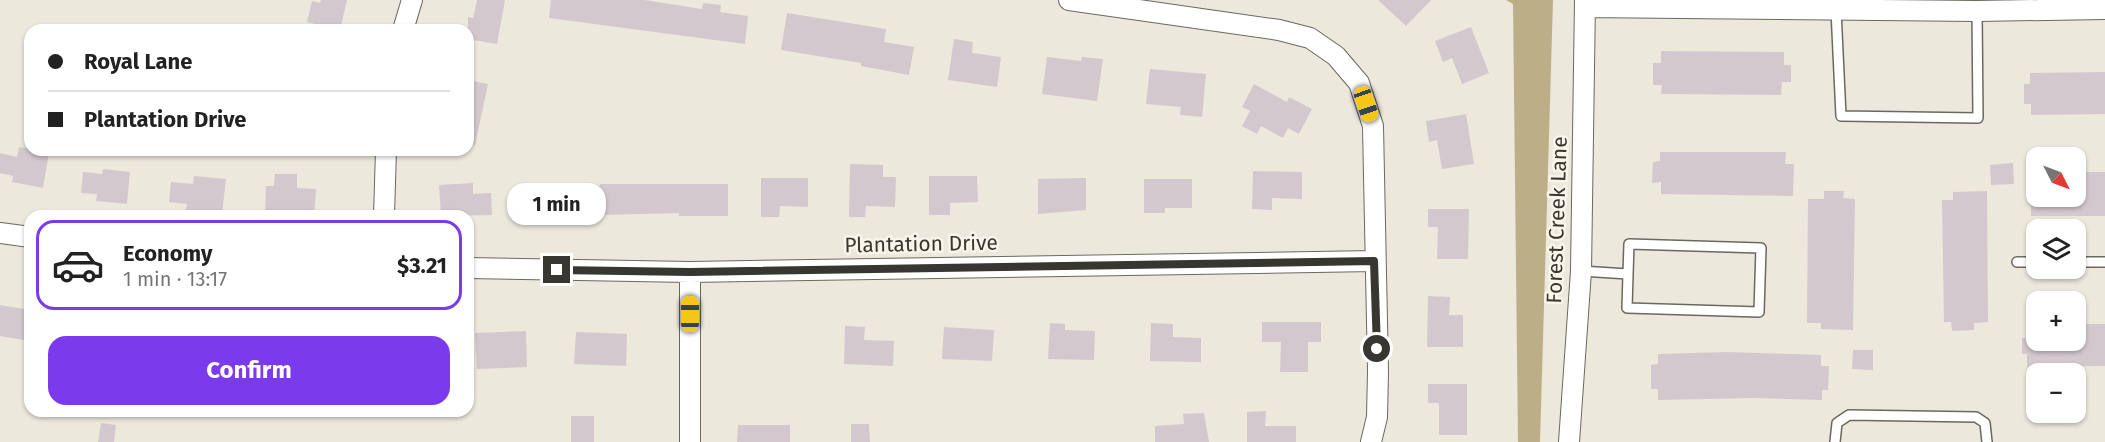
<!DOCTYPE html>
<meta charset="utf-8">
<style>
:root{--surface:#fff;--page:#f2f2f2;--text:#222;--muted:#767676;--line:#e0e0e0;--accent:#7c3aed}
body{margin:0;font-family:"Fira Sans",sans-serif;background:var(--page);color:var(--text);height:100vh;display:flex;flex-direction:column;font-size:22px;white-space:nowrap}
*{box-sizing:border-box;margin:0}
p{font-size:20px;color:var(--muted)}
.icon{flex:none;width:33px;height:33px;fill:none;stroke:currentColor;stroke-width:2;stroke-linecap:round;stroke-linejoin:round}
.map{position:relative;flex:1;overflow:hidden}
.details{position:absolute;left:24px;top:210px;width:450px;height:207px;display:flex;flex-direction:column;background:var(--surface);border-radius:18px;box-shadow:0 2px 4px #0004}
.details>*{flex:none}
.hud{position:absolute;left:24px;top:24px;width:450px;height:132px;border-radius:18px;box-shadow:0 2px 4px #0004;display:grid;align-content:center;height:132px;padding:0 24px;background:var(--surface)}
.needle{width:39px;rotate:132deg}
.controls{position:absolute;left:2026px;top:147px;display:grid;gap:12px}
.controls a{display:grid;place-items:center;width:60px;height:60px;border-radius:12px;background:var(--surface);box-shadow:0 2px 4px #0004;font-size:30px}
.end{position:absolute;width:27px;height:27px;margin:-14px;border:8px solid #373631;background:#fff;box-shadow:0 0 0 3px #fff}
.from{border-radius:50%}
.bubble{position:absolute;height:42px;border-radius:18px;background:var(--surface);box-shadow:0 2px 4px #0004;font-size:20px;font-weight:700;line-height:42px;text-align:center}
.car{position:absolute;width:18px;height:36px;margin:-18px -9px;border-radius:8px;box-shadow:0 0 4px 2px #0007;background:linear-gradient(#f5c518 24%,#345 0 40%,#f5c518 0 76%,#345 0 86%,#f5c518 0)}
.hud b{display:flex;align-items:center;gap:21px;height:57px;font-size:22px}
.hud b+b{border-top:2px solid var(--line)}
.hud i{width:15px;height:15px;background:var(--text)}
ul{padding:10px 0 0;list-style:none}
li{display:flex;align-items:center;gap:18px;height:90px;margin:0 12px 9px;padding:0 12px;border:3px solid transparent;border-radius:18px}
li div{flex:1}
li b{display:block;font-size:22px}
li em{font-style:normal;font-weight:700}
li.current{border-color:var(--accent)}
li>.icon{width:54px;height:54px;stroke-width:1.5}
.primary-button{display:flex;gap:12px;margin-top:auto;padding:12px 24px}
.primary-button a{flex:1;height:69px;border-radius:18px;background:var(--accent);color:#fff;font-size:24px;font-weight:700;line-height:69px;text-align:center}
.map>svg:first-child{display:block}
.forest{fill:#bcaf88}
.building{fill:#d4c8cf}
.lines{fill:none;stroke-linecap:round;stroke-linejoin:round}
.lane-casing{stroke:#6b685d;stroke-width:12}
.street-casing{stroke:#6b685d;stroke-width:22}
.lane{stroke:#fff;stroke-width:9}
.street{stroke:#fff;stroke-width:20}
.route{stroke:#373631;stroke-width:8}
.labels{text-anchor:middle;stroke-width:5;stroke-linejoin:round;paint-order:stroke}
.street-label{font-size:21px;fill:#373631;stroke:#f9f5e9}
</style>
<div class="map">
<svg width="2105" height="442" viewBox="0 0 2105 442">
<rect width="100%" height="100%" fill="#ece8dc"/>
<!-- forest -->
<path class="forest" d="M1506,0H1553L1540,442H1518L1513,4Z"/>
<!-- building -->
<path class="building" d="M321,0H347L340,30H317L319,25L307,22L312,1L320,3Z
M477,0H505L497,44L468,39V17L473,18Z
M551,0H644L702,9L703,3L721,5L720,12L748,16L745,44L549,18Z
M1378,0H1431L1406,26Z
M787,13L886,29L884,42L914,47L909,75L861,66V63L781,50Z
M1471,27L1489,73L1462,84L1452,58L1443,62L1435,41Z
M954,39L973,42L972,53L1001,57L997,87L948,80Z
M1661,51L1784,52V65H1791V82H1782L1781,95L1661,94L1662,85H1653V63H1661Z
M1047,57L1081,61L1082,57L1103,59L1097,101L1042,94Z
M1150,69L1206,74L1202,117L1180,115L1181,107L1146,104Z
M2105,72V114L2031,115V104H2024V84H2030V73Z
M468,80L488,84L475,145L468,144Z
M1254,84L1287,102L1289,97L1312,109L1299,134L1288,128L1283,138L1261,126L1257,134L1242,126L1250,111L1242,107Z
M1466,114L1474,164L1442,169L1437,140L1429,142L1426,121Z
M19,147L49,153L43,188L12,182L13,176L0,173V153L17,157Z
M1660,152H1786L1785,164H1794L1793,196L1661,194V182L1652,183L1653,162L1660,161Z
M2013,163L2014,184L1991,185L1990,165Z
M850,164L883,165V177H896L895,207L866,206L865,217H849Z
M103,169L130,172L127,204L96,201L97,194L81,193L83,172L102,174Z
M1253,171L1302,172V199L1272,198V210L1252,209Z
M2076,172H2105V216H2031V196H2076Z
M275,174H297V188L316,189L314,216L265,215L266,186H274Z
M194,176L226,179L222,214L186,210L187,204L169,202L171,182L193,184Z
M929,176H977L978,202L950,203V215H929Z
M761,178H808V207L780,206L779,217H761Z
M1086,178V210L1038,214V179Z
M1144,179H1192V208H1165V213H1144Z
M473,183V194L491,193L492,215L441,216L439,185Z
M600,184H728V216H679V213L526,217V189L600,186Z
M1824,191H1844L1843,198L1855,199L1853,330L1821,329V323H1807L1808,199H1824Z
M1987,191L1988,322L1974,323V330L1952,331L1951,322H1944L1942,200H1953V192Z
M1428,209H1469L1468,259H1437L1438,227H1428Z
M1428,296L1450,297L1449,315H1463V347H1427Z
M0,305L30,310V341L0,336Z
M1262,322H1321V342H1308V372H1280L1281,342H1262Z
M1050,323L1065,324V330L1095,331L1094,360L1048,359Z
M1151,323L1173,324V337L1201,338V362L1150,361Z
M2076,324H2105V366L2027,367V354H2022V338L2076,340Z
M845,326L865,327L864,340L894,341L893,366L844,364Z
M944,327L994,330L992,361L942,359Z
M526,331L527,367L477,369L475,333Z
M576,332L627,334L626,366L574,364Z
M1853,350H1873V370L1852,369Z
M1728,352L1821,355V366H1829L1828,390H1822V400L1755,398L1658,400V389H1651V365L1658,364V354Z
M1428,384H1467V435H1439V403H1428Z
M1266,411L1265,426H1296V442H1247V412Z
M1204,413L1209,442H1155V426L1184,424L1183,414Z
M571,416H594V442H571Z
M101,423L116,425L114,442H98Z
M851,424H869L870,442H851Z
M738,425H790V442H737Z"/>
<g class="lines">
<defs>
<path id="lane" d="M1836,10L1841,116L1978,118L1977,11
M2017,262H2037
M2076,262H2105
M1581,271L1628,274L1627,308L1759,312L1761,248L1629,244L1628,274
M1835,442L1837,423L1849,415L1976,417L1985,423L1987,442"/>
<path id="street" d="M1069,0L1279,30L1310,38L1336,56L1359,83L1373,126L1378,371L1377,417L1371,442
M1585,7L1977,11L2105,9
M403,30L412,0
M384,216L386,150
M0,233L30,237
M468,268L690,272L1374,261
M690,272V442
M1569,442L1581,271L1585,0"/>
</defs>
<!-- lane casing -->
<use href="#lane" class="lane-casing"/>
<!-- street casing -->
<use href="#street" class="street-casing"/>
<!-- lane -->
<use href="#lane" class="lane"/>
<!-- street -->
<use href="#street" class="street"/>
</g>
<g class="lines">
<!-- route -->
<path class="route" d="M557,270L690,272L1374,261L1377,349"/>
</g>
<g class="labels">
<!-- street labels -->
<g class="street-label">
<text transform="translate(1557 220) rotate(-88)" y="7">Forest Creek Lane</text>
<text transform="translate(921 244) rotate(-1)" y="7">Plantation Drive</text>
</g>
</g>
</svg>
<div class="controls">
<a><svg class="needle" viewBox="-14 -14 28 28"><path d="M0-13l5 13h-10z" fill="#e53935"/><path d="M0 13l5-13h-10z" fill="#767676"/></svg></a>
<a><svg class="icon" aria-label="layers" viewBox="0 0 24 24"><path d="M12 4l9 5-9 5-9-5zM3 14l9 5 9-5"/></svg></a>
<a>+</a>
<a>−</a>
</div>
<i class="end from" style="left:1377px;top:349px"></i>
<i class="end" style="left:557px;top:270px"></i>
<div class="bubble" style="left:507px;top:183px;width:99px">1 min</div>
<i class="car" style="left:1366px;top:104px;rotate:161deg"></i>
<i class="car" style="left:690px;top:314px;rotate:0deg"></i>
<div class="hud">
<b><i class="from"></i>Royal Lane</b>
<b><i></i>Plantation Drive</b>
</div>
<section class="details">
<ul>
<li class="current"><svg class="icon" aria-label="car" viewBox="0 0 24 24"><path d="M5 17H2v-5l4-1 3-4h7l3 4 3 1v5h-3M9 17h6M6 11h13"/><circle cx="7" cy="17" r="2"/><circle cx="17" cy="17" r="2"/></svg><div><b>Economy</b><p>1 min · 13:17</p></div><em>$3.21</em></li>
</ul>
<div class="primary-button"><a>Confirm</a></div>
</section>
</div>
